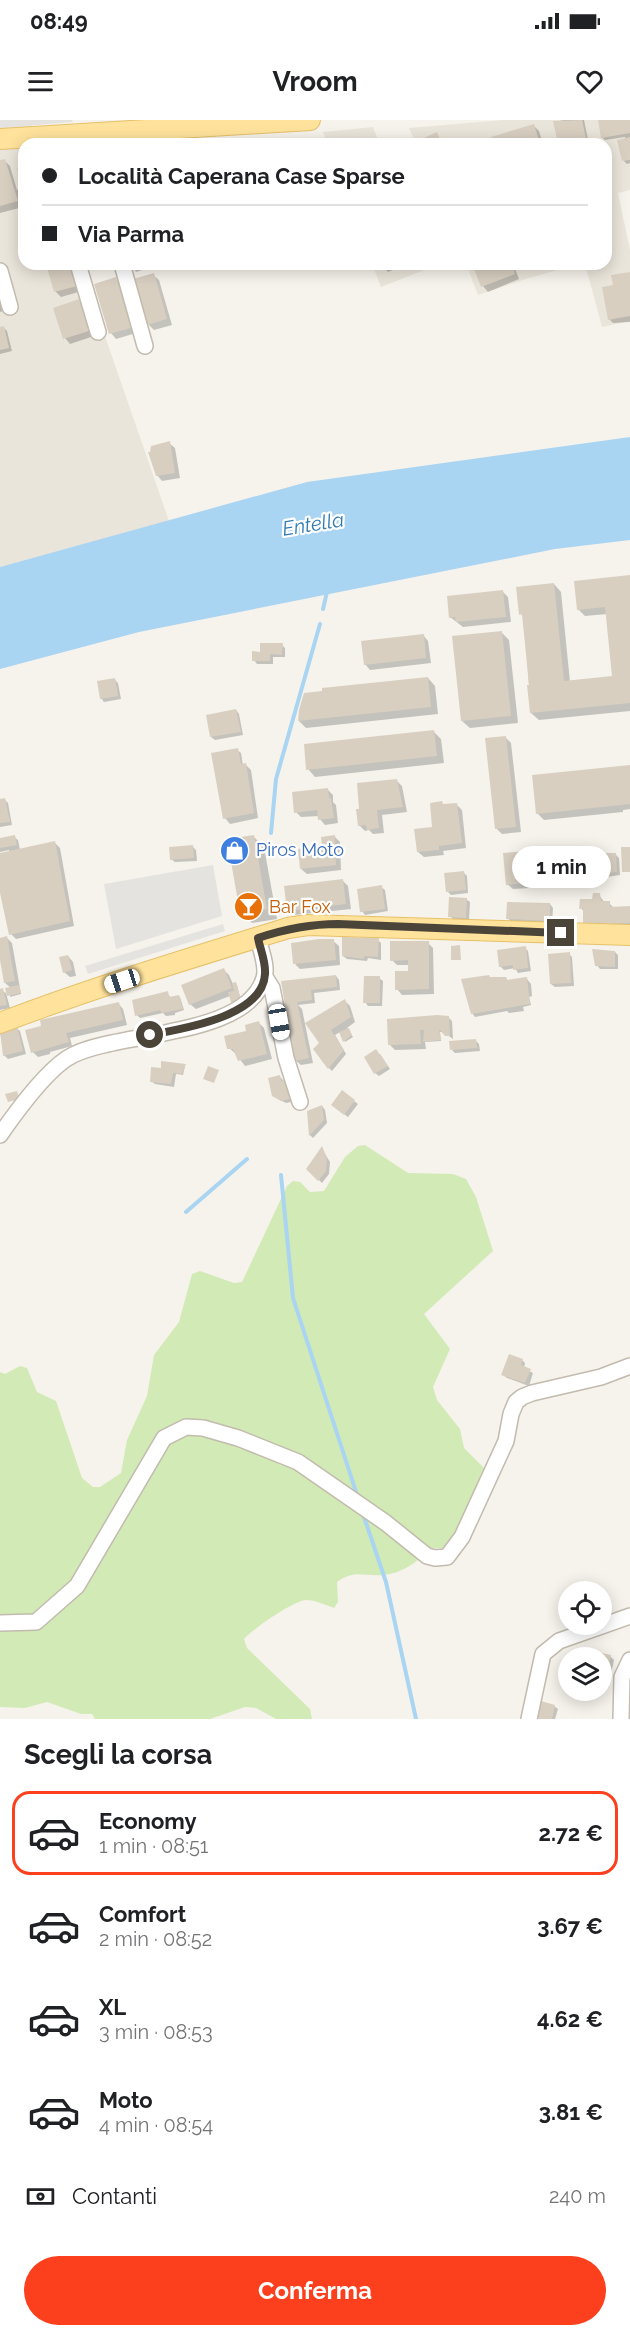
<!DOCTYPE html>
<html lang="it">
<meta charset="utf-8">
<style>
:root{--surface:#fff;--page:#f6f6f6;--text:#202124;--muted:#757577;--line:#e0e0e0;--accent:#fc3f1d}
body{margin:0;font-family:Raleway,sans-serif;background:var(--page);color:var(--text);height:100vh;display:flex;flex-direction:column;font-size:22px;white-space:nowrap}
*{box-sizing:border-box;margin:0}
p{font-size:20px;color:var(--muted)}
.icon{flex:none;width:33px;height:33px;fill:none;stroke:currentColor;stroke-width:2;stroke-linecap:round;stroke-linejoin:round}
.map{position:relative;height:1599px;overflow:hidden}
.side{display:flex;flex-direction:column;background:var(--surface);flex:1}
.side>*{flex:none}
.guide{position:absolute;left:18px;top:18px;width:594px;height:132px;border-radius:18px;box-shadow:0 3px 15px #0003;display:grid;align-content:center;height:132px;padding:0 24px;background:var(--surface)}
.fabs{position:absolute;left:558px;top:1461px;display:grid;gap:12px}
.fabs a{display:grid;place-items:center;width:54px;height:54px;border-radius:50%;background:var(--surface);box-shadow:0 3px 15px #0003;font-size:30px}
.end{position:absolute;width:27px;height:27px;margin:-14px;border:8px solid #4b4439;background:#fff;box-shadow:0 0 0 3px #fff}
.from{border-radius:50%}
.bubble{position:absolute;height:42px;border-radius:21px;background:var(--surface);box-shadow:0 3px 15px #0003;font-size:20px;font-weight:700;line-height:42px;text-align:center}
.car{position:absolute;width:18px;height:36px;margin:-18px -9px;border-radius:8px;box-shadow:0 0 4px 2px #0007;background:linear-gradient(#fff 24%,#345 0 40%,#fff 0 76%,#345 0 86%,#fff 0)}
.guide b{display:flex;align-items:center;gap:21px;height:57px;font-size:22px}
.guide b+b{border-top:2px solid var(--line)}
.guide i{width:15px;height:15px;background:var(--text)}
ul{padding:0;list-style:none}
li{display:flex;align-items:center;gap:18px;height:84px;margin:0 12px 9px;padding:0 12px;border:3px solid transparent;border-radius:18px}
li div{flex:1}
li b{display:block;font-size:22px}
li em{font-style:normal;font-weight:700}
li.current{border-color:var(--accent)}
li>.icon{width:54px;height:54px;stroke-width:1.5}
h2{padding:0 24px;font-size:27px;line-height:72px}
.pay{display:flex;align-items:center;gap:15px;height:66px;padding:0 24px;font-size:22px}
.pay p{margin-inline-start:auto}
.action{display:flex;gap:12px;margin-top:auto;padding:12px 24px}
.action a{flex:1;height:69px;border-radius:36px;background:var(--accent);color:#fff;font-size:24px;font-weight:700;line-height:69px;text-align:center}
.status{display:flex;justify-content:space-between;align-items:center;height:42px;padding:0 30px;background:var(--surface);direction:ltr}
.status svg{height:16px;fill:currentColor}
header{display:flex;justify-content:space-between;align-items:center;height:78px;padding:0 24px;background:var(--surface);font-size:27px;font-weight:700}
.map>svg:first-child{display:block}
.residential{fill:#eae5da}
.green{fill:#d2eab5}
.parking{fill:#e5e3e0}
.water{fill:#a9d4f2}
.shadow{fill:#0003}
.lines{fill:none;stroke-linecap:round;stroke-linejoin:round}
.stream{stroke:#a9d4f2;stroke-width:4}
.building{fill:#d8cfc1}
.minor-casing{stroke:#c2bbae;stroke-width:18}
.major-casing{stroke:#e6c16a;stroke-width:22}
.minor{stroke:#fff;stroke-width:15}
.major{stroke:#ffe39c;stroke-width:20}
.route{stroke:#4b4439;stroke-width:8}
.labels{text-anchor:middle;stroke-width:4.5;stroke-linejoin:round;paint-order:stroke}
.shop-label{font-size:18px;fill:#366cbe;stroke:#fff;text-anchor:start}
.food-label{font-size:18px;fill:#c56008;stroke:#fff;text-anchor:start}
.water-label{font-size:20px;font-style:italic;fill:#2e7ab2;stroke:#fff}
</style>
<div class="status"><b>08:49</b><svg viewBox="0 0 49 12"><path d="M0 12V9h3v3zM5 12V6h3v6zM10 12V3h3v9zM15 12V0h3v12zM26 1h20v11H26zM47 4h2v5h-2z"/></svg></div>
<header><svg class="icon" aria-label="menu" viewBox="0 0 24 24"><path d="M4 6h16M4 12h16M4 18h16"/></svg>Vroom<svg class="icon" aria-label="heart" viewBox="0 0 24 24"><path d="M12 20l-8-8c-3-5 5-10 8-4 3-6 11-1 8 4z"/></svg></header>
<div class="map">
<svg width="630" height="1599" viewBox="0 0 630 1599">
<rect width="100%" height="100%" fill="#f6f3ec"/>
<!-- residential -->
<path class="residential" d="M0,0H29L38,24H24V144H80L169,401L0,447Z
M503,0H630V70L618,73L630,130V201L602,207L585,144H606V24H416L409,8Z
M373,7L380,24H327L323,12Z
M372,144H425L427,149L381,167Z
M466,144H578L526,159L478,175Z"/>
<!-- green -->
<path class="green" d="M365,1025L408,1053L453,1054L466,1059L476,1077L493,1131L424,1194L450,1229L433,1267L437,1280L460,1309L464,1328L484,1348L454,1416L444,1428H429C419,1442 402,1453 384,1455C363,1457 356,1449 337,1462L338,1482L334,1488C326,1485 315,1480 306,1480C293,1481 253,1509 244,1519L247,1528L310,1589L312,1599H276L256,1588L245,1587L210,1599H95L92,1594H81L47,1582L25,1588L0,1587V1252L5,1254L20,1246L27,1248L37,1272L56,1281L82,1358L93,1367H100L121,1353L127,1320L147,1276L154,1235L179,1202L192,1154L200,1151L234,1163L242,1162L287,1066L293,1061L300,1062L310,1072L324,1071L345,1037L358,1026Z"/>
<!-- parking -->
<path class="parking" d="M0,0H72L73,2L0,8Z
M213,745L222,796L116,829L104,764Z
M223,804L225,811L88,854L85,846Z"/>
<!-- water -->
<path class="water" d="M630,317V420L555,429L139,512L0,549V447L307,362Z"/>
<!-- shadow -->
<path class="shadow" d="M564,0H584L589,24H560L555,2Z
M599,0H630V43L627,44L624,41L625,17L605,20L602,17Z
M534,6L539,11L543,24H487Z
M0,41H5L10,46L17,70L24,67V79L21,70L18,71L23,87L0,93Z
M606,72L610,89L606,90Z
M606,116L610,131L606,132Z
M48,144H74L82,171L61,177L55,171Z
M131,144H157V145L136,152Z
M381,144H406L388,152Z
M474,144H513L519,159L488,172L483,166Z
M630,154V202L613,203L609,199Z
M153,155L159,160L172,205L154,210L149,205L135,160Z
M115,159L121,164L136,213L116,219L111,213Z
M0,180L3,191L0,192Z
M79,181L84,186L94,216L70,224L65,218Z
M3,207L7,211L12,231L0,234V208Z
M169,323L175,328L180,358L162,361L157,355Z
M630,457V591L539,600L531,593L524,497L521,494L554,464L561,472L570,562L613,557L607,494L585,496L578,489Z
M503,472L508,477L511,502L463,507L450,497Z
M501,512L509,520L518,603L470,608L462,601Z
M423,515L428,521L431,543L370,550L365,544Z
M282,525L285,528V537H273V544H257L254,540Z
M428,558L435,566L438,594L306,608L299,601L300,590Z
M115,560L118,563L121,579L104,582L101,578Z
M236,590L239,594L243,615L215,620L211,617Z
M434,612L441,619L444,643L315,657L308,649Z
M506,618L511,623L521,712L502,714L496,708Z
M237,630L241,633L243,646L246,645L251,650L258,698L230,704L225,698Z
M630,647V689L623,690V692L544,700L537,693Z
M397,661L402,666L407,692L382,695L384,713L373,714L369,710L365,711L359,705Z
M327,669L333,675V682L336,685L338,703L325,705L320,699L319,696L301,697L296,692Z
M5,680L8,683L12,705L0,707V681Z
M456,684L462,690L466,728L443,731L444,735L424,737L418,732L434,708Z
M253,716L264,727L277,799L252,803L242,793L228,721Z
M14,717L18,720L20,730L55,723L60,728L74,806L16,819L11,814L0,766V735L9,733V730L0,732V720Z
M335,717L340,722L341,750L307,754L301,749Z
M193,727L196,730L197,741L175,742L171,739Z
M581,728L586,734L589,763L573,764L567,757L529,760L530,768L513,769L507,764L505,735Z
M616,735L619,738L620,755L606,757L603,753Z
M463,752L467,756L468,773L451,775L448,772Z
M343,761L348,766L351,789L294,795L289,790Z
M381,767L385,770L388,791L365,795L362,791Z
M599,775L605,783H609L614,788L630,787V808L590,810L584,792L581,788Z
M466,779L470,782L469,800L453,799L450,796Z
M550,784L553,788L552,803L511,802L508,798Z
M7,818L12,823L21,874L10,877L11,868L5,863L0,831V819Z
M378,820L381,823V840L368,838L367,841L347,839L343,836Z
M333,821L339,826L340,845L300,849L295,844Z
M428,823L433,828L434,874L402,875L397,869L410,852L409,845H397L392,840Z
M525,828L528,831L531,851L518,853L515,848L504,850L500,846Z
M615,832L618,835V849H600L597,845Z
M569,834L572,837L574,866L555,867L551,864Z
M68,836L73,842L76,856L70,857L64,852Z
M224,850L229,855L233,864L237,865L242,885L230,876L196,889L190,884Z
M336,856L339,860L340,870L314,873L315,883L298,885L302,889L313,943L301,945L295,940L285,883Z
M379,858L383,861L382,886H368L365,882Z
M506,858L508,861L526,858L531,864L532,876L529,877L531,885L523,887L524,891L509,893L507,891L475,897L472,893L492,859Z
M0,870L6,873L10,888L0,890Z
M167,873L171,878L180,877L184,890L175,893V895L166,896L163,893L140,898L137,895Z
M345,881L350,886L355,902L347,908L353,917L345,922L340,912L335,915L346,934L332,951L329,948L321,923Z
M118,883L123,889L127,905L70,918L72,926L50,932V934L38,937L33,932L43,907Z
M449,898L452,901L453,919L443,912H440L441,921L425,922L426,929L395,930L390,925L389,901Z
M259,903L264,908L272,939L245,946L236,934L229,928Z
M16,908L20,911L26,934L8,939L4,935L0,912Z
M476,921L479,924L480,931L455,933L452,930Z
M380,934L390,949L379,956L375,953Z
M185,946L183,955L176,954L174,967L155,964L151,961Z
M280,957L283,960L296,981L286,983L278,979Z
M342,972L358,984L348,997L336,988Z
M322,986L325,990L327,1003L313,1018L310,1015L309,992Z
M322,1029L330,1042L329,1054L322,1063L308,1049Z
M522,1240L525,1243L524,1248L533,1253L529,1266L507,1258L503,1255Z
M592,1533L611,1537L614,1540L608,1568L602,1567V1538Z
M554,1586L558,1589L555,1599H538Z"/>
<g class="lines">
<!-- stream -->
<path class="stream" d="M323,489L327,472
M271,713L276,659L320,504
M281,1055L293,1178L358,1378
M186,1092L247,1039
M363,1394L386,1462L416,1599"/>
</g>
<!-- building -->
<path class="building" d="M582,0L587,23L558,24L553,1Z
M598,0H630V13L601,18Z
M534,4L540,24H484L492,21L491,17Z
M437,12L442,24H418L417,21Z
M630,17V40L622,41L617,20Z
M5,39L18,81L0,86V40Z
M24,45V79H22L18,68L23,66L17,48Z
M46,144H71L77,166L54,172Z
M472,144H511L515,154L481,167Z
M630,152V196L608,200L602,167L613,165L611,155Z
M154,153L167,199L147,205L133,159Z
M116,157L131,208L109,214L94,164Z
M79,179L89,211L63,219L53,188Z
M4,206L9,228L0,230V207Z
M170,321L175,353L156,356L148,332H150L151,326Z
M630,455V583L530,593L527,565H529L522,494L519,495L516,467L554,463L564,561L612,556L605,487L577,490L574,461Z
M503,470L506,497L456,502L455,497L449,498L447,476Z
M502,511L511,596L461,601L452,516Z
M424,514L426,538L364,545L361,521Z
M260,523H283L282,535L270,534V541H252V531L260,532Z
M428,557L431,587L298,601L299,590L304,573L322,571V568Z
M115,558L118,576L100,579L97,561Z
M236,589L241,612L210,617L206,595Z
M434,610L437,636L306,650L304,624Z
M506,616L516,707L495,709L485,618Z
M238,628L241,644L246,643L254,693L223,699L211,633Z
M630,645V684L536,694L532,655Z
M397,659L403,687L377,690L379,708L367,710L366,705L358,706L356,689H359L357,663Z
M328,668L329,678H331L334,698L318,700L317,690L294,693L292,672Z
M5,678L10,702L0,703V679Z
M442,681L443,684L457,683L462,723L439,726V730L417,732L414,709L432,707L430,683Z
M15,715L17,725L0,728V718Z
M254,715L267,789L240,793L227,719Z
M335,715L336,745L300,749L298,729L322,727L321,717Z
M55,721L70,801L9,815L0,773V733Z
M193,725L194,738L170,740L169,727Z
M581,727L584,758L566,760L565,752L525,755V763L506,765L503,733Z
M621,727H630V752H622Z
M600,733H616L617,752L601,754Z
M464,751L466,770L446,772L444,753Z
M343,759L346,784L287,791L284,766Z
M382,765L385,789L360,792L357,769Z
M593,773H600L601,781H610V787L630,786V803L583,805V788L579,789L580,779H592Z
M449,777L467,778L466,798L448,797Z
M507,782L550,783V801L506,799Z
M7,816L15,861L4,863L0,840V818Z
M342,817L379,818L378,837L364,836V839L342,836Z
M319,819H334L336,840L293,844L291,823Z
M390,821H429V869L395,870V851H408V840L390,841Z
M460,825L461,840H451V826Z
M526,826L528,848L513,850V845L499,847L497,830Z
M592,829L615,831V847L595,846Z
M570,832L571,863L550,864L548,834Z
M68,835L72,850L63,853L59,837Z
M224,848L232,868L189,885L181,865Z
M336,855L337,867L311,870L312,880L297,882L309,938L294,941L281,861Z
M489,855L490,857H506L507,860L527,857L530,884L471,894L461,859Z
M364,856H380V883H363Z
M236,862L242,884L232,886L228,872L234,871L232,863Z
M19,865L21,873L7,876L5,868Z
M3,868L7,885L0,886V869Z
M168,871L169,877L179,875L183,889L162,893L160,890L135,896L132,880Z
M345,879L351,897L331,910L344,930L328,949L313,929L319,923L305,903Z
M119,882L123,900L66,913L69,922L31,933L25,910L41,906L40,900Z
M437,895L449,896L450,916H445L439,909L441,920L423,922L424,910H420L421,924L388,925L387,899Z
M259,901L267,934L238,941L233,929H227L224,916L246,911L245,905Z
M17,906L23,931L3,936L0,910Z
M349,908L352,915L343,922L339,912Z
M476,919L477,928L450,930L449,921Z
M376,929L388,946L374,954L364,937Z
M161,941L186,944L182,954L173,953L171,964L150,962L151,947L161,948Z
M208,946L219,950L214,963L203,959Z
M280,955L281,961L289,959L293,978L281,981L272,976L268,958Z
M342,970L355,980L344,995L331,985Z
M17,971L19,979L8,982L5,974Z
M322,985L324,1000L309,1016L307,991Z
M322,1026L327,1038L326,1051L318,1061L306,1049Z
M509,1234L523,1239L521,1245L531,1249L525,1263L501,1255Z
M591,1531L611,1535L605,1566L602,1565V1538H590Z
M541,1581L555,1585L552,1599H536Z"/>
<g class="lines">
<defs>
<path id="minor" d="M78,144L98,212
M122,144L145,226
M0,151L10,187
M265,857L272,868L286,938L300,982
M0,1015C16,992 48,947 73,935C122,911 247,917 264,858C268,846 260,829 258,817
M0,1503L36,1502L77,1466L164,1318L186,1307L203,1308L238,1318L298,1342L386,1403L427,1436L435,1438L447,1437L462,1417L506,1321L511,1294L516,1282L522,1277L532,1273L601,1257L630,1246
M529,1599L543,1534L559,1521L630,1496
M621,1599L622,1557L630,1540"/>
<path id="major" d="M0,19L310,0
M0,903C94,867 191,838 288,808L308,805L630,815"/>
</defs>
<!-- minor casing -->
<use href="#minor" class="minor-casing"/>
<!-- major casing -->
<use href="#major" class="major-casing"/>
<!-- minor -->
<use href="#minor" class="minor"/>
<!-- major -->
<use href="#major" class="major"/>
</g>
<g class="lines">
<!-- route -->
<path class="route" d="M150,915C181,909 263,897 265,854C266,842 260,829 258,818C285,809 309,804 338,804L561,813"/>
</g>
<!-- icons -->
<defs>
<symbol id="shop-disc" viewBox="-11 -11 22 22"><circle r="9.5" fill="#3f7fe0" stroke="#fff"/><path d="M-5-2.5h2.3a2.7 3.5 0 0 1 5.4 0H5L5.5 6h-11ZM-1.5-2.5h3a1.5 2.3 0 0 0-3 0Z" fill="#fff"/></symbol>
<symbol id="bar-disc" viewBox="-11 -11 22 22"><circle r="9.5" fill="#e8710a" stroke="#fff"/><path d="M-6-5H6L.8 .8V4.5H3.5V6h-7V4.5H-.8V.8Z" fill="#fff"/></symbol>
</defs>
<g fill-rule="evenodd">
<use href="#shop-disc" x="218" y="714" width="33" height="33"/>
<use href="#bar-disc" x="232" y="770" width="33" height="33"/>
</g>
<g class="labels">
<!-- shop labels -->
<g class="shop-label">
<text x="256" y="736">Piros Moto</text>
</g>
<!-- food labels -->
<g class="food-label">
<text x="269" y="793">Bar Fox</text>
</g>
<!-- water labels -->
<g class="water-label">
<text transform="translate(313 404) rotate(-9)" y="7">Entella</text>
</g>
</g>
</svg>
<div class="fabs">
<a><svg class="icon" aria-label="locate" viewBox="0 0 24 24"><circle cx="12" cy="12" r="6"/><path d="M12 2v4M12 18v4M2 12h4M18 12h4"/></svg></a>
<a><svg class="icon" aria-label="layers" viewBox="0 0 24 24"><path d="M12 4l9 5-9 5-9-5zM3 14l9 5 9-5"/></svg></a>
</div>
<i class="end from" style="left:150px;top:915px"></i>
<i class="end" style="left:561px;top:813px"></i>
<div class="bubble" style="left:512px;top:726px;width:99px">1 min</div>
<i class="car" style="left:122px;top:861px;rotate:252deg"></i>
<i class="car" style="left:279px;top:902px;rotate:170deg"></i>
<div class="guide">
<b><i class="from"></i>Località Caperana Case Sparse</b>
<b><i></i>Via Parma</b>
</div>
</div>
<section class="side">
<h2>Scegli la corsa</h2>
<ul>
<li class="current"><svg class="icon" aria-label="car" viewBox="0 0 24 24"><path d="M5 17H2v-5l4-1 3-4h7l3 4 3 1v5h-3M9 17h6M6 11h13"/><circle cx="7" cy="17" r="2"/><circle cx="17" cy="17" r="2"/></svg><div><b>Economy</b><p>1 min · 08:51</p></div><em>2.72 €</em></li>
<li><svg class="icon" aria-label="car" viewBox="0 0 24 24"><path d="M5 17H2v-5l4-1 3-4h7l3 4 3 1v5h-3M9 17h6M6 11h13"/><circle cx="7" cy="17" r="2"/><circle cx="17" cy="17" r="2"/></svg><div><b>Comfort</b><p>2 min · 08:52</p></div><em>3.67 €</em></li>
<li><svg class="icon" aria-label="car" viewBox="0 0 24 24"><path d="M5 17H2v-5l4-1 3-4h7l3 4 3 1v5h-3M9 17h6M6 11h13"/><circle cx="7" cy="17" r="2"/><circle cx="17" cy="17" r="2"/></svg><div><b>XL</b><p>3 min · 08:53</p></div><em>4.62 €</em></li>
<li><svg class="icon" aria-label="car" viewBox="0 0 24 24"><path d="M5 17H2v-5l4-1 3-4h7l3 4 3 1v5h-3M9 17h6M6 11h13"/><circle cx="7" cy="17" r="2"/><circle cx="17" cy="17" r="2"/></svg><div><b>Moto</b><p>4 min · 08:54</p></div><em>3.81 €</em></li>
</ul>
<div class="pay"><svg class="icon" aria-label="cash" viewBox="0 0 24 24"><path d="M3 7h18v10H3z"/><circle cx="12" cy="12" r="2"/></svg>Contanti<p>240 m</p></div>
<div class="action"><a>Conferma</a></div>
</section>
